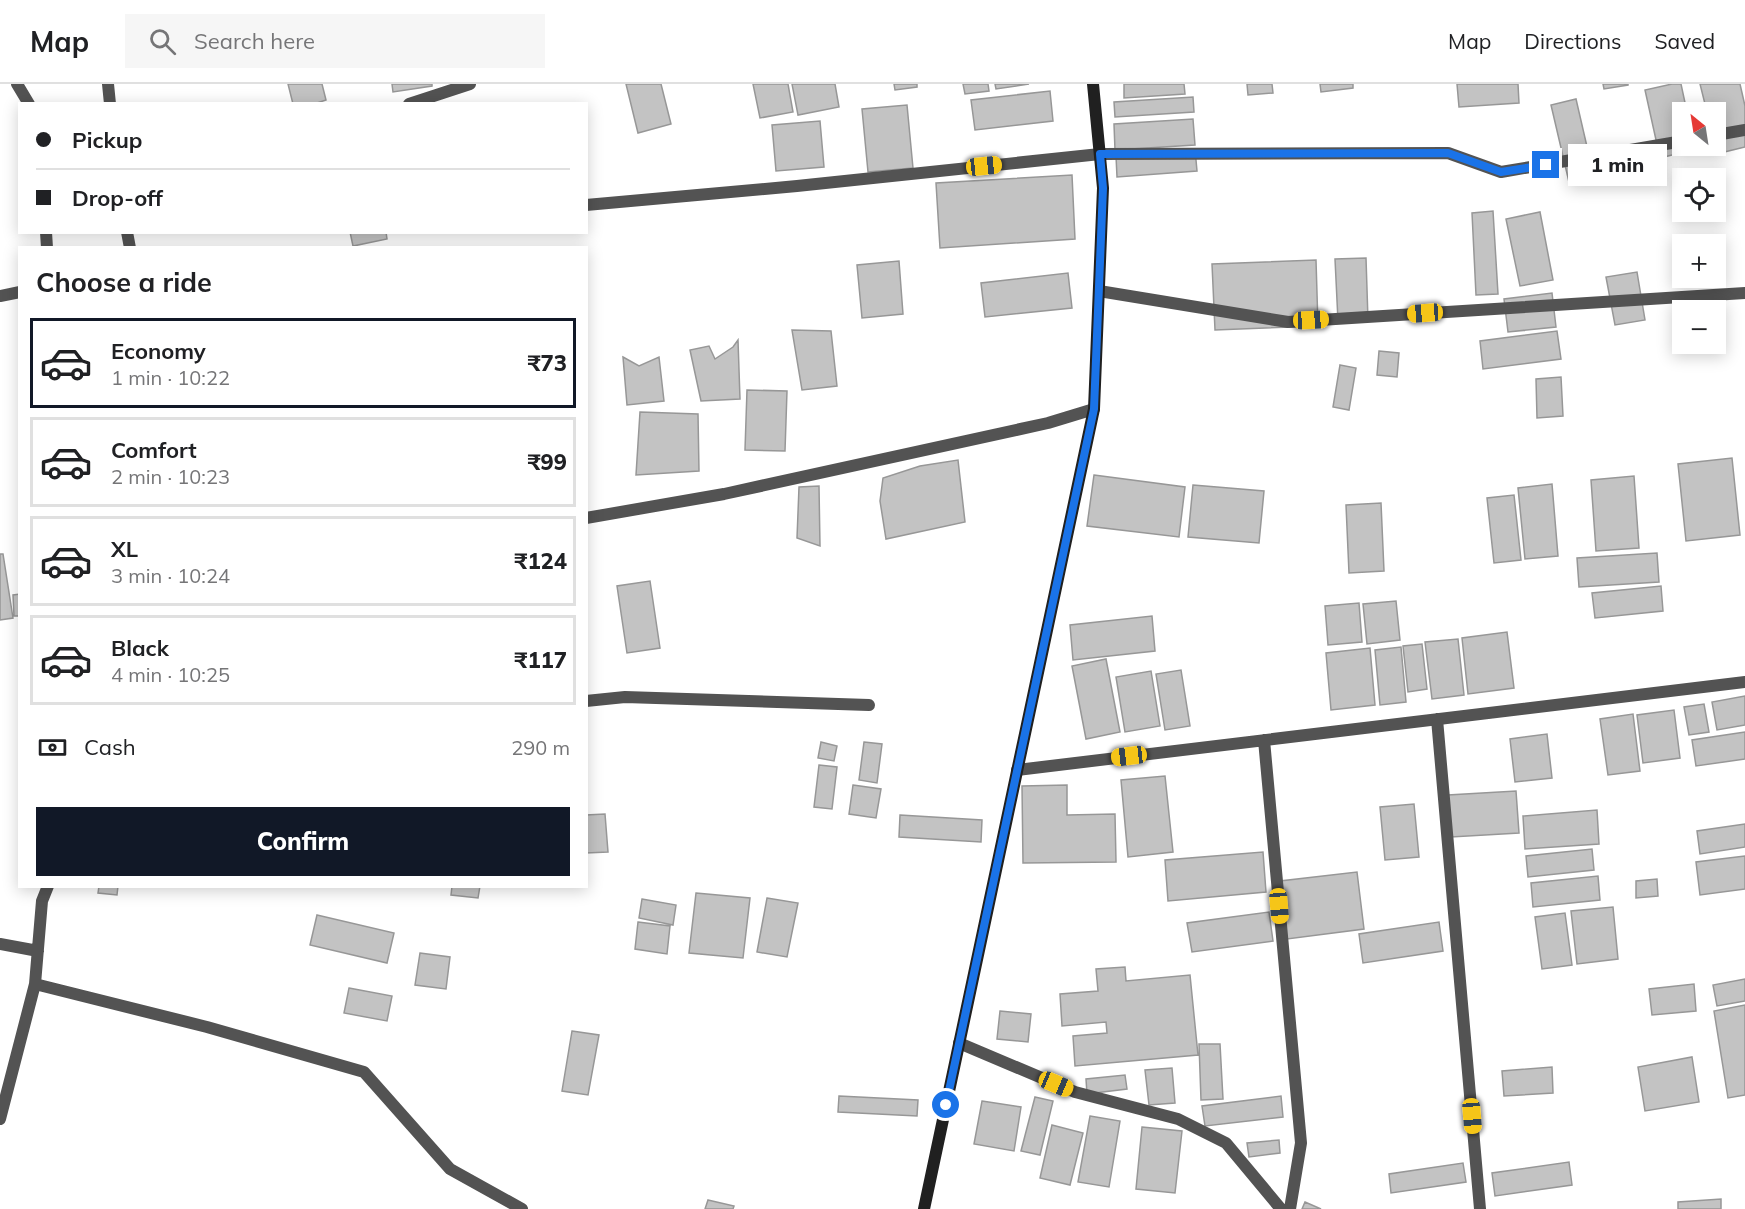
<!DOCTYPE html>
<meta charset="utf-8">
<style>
:root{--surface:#fff;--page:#f6f6f6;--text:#202124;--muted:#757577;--line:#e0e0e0;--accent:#111827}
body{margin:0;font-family:Mulish,sans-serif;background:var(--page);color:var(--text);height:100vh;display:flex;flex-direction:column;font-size:22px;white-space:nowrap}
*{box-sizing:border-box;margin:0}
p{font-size:20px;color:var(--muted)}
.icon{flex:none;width:33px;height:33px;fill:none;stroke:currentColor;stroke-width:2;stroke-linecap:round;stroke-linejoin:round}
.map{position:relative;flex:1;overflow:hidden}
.drawer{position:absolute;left:18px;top:162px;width:570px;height:642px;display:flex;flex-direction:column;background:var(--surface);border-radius:0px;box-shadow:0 3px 15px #0003}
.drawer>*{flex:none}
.hud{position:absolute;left:18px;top:18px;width:570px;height:132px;border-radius:0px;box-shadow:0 3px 15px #0003;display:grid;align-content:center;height:132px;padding:0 18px;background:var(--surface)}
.needle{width:39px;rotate:330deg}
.tools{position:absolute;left:1672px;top:18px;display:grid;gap:12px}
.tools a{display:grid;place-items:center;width:54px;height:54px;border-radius:0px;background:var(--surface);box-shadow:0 3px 15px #0003;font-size:30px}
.end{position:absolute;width:27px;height:27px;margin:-14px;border:8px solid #1a73e8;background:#fff;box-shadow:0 0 0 3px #fff}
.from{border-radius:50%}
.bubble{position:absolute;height:42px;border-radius:0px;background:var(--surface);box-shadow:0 3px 15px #0003;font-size:20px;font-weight:800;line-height:42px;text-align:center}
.car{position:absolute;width:18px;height:36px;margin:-18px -9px;border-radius:8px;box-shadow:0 0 4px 2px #0007;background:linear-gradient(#f5c518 24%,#345 0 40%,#f5c518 0 76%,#345 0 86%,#f5c518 0)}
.hud b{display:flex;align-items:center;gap:21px;height:57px;font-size:22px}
.hud b+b{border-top:2px solid var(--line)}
.hud i{width:15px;height:15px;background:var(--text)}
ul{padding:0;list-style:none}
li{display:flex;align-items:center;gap:18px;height:90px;margin:0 12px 9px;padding:0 6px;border:3px solid var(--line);border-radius:0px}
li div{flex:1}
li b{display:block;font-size:22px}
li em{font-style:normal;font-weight:800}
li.on{border-color:var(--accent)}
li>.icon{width:54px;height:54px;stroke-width:1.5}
h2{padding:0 18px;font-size:27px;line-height:72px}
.pay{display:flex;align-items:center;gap:15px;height:66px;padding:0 18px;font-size:22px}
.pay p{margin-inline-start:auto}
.button{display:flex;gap:12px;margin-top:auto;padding:12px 18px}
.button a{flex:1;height:69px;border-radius:0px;background:var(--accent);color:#fff;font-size:24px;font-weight:800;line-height:69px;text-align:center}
header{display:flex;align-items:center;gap:36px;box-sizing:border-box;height:84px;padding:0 30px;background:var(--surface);border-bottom:2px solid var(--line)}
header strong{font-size:28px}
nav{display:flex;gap:33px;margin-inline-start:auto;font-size:21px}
.search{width:420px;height:54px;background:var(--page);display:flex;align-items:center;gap:15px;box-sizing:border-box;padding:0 21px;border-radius:0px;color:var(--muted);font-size:22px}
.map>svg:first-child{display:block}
.building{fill:#c3c3c3;stroke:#979797;stroke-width:1.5}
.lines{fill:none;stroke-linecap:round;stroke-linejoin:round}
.street{stroke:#535353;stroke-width:12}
.secondary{stroke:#202020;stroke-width:12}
.route{stroke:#1a73e8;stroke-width:8}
</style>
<header>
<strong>Map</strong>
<div class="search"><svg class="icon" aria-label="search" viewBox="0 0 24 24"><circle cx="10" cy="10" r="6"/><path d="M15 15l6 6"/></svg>Search here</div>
<nav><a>Map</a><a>Directions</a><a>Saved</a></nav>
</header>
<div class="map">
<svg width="1745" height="1125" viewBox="0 0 1745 1125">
<rect width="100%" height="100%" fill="#fff"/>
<!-- building -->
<path class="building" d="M288,0H322L326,16L314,20H293Z
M392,0H432V2L393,8Z
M626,0H661L671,40L638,49Z
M753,0H788L793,28L760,34Z
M792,0H835L839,23L798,31Z
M894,0H917V3L895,6Z
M963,0H988L989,7L965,10Z
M995,0H1029L996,5Z
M1124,0H1184L1185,10L1124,14Z
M1247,0H1272L1273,9L1248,11Z
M1320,0H1353V4L1321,8Z
M1457,0H1518L1519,19L1459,23Z
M1603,0H1628V1L1604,5Z
M1672,0H1681L1687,28H1683V62H1695L1696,65L1660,74L1645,6Z
M1700,0H1740L1745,22V63L1716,70L1714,62H1716V28H1707Z
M1050,7L1053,37L975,46L971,16Z
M1193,13L1194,28L1115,33L1114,18Z
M1576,15L1594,93L1569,98L1551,21Z
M907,21L913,84L868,88L862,25Z
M1193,35L1195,61L1115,66L1114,40Z
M820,37L824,83L776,87L772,41Z
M1195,65L1197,87L1117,93L1116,72Z
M1072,91L1075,155L940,164L936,99Z
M1493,127L1498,210L1476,211L1472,129Z
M1540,128L1553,196L1520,202L1506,135Z
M350,148H386L387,155L353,162Z
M1366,174L1368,236L1338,237L1335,175Z
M1316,176L1318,242L1215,246L1212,180Z
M899,177L903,230L862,234L857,181Z
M1637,188L1645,236L1615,241L1606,193Z
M1068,189L1072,224L985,233L981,199Z
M1552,209L1556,243L1508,248L1504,215Z
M792,246L831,247L837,302L802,306Z
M1557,247L1561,275L1483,285L1480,257Z
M738,256L740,315L701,317L690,266L709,262L715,275L733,263Z
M1379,267L1399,269L1397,293L1377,291Z
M623,273L639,282L659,273L664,317L627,321Z
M1340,281L1356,284L1349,326L1333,323Z
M1561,293L1563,332L1537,334L1536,295Z
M747,306L787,307L785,367L745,366Z
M640,328L698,330L699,387L636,391Z
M1732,374L1740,451L1686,457L1678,380Z
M958,376L965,438L886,455L880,417L883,394L920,382Z
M1094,391L1185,403L1179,453L1087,442Z
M1634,392L1639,464L1596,467L1591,396Z
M1552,400L1558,472L1525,475L1518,404Z
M1193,401L1264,407L1259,459L1188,453Z
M819,402L820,462L797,454L799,403Z
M1514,411L1521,476L1494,479L1487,414Z
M1381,419L1384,487L1349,489L1346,421Z
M1657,469L1659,498L1579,503L1577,474Z
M0,470H3L13,534L0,536Z
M650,497L660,564L627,569L617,502Z
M1661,502L1663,527L1595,534L1592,509Z
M20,510V532H14L13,511Z
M1396,517L1400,556L1367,560L1363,520Z
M1359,519L1362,558L1328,561L1325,522Z
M1152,532L1155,567L1073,576L1070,541Z
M1507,548L1514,604L1468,610L1462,554Z
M1458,555L1464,611L1432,615L1425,558Z
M1422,560L1427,605L1408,608L1403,562Z
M1401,563L1406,618L1380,621L1375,566Z
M1370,564L1375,621L1331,626L1326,569Z
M1106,575L1120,648L1086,655L1072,582Z
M1181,586L1190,642L1165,646L1156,590Z
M1151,587L1160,642L1125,648L1116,593Z
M1745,612V641L1717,646L1712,618Z
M1704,620L1709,648L1689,651L1684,623Z
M1674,626L1680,674L1643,679L1637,631Z
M1633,630L1640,687L1608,691L1600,635Z
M1745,648V675L1696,682L1692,656Z
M1547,650L1552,694L1515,698L1510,655Z
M821,658L837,662L834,677L818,674Z
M864,658L882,660L877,699L859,696Z
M819,681L837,683L832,725L814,723Z
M1165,692L1173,768L1128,773L1121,696Z
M853,701L881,705L876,734L849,730Z
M1067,701V731L1115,730L1116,778L1023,779L1022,702Z
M1516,707L1519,749L1451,753L1448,711Z
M1414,720L1419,773L1385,776L1380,723Z
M1597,726L1599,760L1525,765L1523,732Z
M605,730L608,768L586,769V731Z
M900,731L982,736L981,758L899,753Z
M1745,740V763L1700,770L1697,747Z
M1592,765L1594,786L1528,793L1526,772Z
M1263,768L1266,808L1168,817L1165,776Z
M1745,772V805L1700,811L1696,778Z
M1357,788L1364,845L1287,855L1280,797Z
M1598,792L1600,816L1533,823L1531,799Z
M1657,795L1658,812L1636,814V797Z
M99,802H118L117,811L98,809Z
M452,802H480L478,814L451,811Z
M696,809L750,814L743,874L689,869Z
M767,814L798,819L787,873L757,868Z
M642,815L676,821L673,841L639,834Z
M1613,823L1618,875L1577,880L1571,827Z
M1269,828L1273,857L1192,868L1187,839Z
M1565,829L1572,881L1542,885L1535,833Z
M317,831L394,849L387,879L310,861Z
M638,838L670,842L667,870L635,865Z
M1439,838L1443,867L1363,879L1359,850Z
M420,869L450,873L446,905L415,901Z
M1125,883L1126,897L1190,891L1198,971L1075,982L1073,952L1107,949L1106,938L1062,942L1060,910L1098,907L1096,885Z
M1745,895V917L1717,922L1713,901Z
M1694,900L1696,927L1652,931L1649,905Z
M349,904L392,912L387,937L344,929Z
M1745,921V1011L1728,1014L1714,927Z
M1000,927L1031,930L1028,958L997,955Z
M572,947L599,951L588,1011L562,1007Z
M1199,960H1220L1223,1015L1201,1016Z
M1692,973L1699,1018L1645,1027L1638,983Z
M1552,983L1553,1009L1504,1012L1502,987Z
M1172,984L1175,1019L1149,1021L1145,986Z
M1125,991L1127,1005L1087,1010L1086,995Z
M839,1012L918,1016L917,1032L838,1028Z
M1281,1012L1283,1033L1205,1042L1202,1022Z
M1035,1013L1053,1017L1040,1071L1021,1067Z
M982,1017L1021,1023L1014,1067L974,1060Z
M1090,1032L1120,1037L1109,1103L1078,1098Z
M1052,1041L1083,1049L1070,1101L1040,1094Z
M1142,1043L1182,1047L1175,1109L1136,1105Z
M1279,1056L1280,1069L1249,1073L1247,1059Z
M1569,1078L1572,1101L1495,1112L1492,1089Z
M1463,1079L1466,1098L1391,1109L1389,1090Z
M1721,1115V1125H1678V1118Z
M708,1116L734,1122L733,1125H705Z
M1305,1118L1321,1125H1302Z"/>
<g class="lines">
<!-- street -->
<path class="street" d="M17,0L29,20
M108,0L110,20
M409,20L470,0
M1716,51L1745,46
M586,121L797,102L1100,70L1448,69L1501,88L1683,57
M46,148L47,164
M127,148L130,164
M1099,207L1288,238L1745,209
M0,212L20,208
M586,434L724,410L1048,339L1094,325
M586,617L625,613L869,621
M1437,635L1480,1125
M1264,656L1301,1059L1290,1125
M1017,686L1745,598
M0,860L38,867
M35,900L207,943L364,988L450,1085L522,1125
M959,959L1075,1008L1178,1035L1226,1059L1281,1125
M0,1035L35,900L42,817L48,802"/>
<!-- secondary -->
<path class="secondary" d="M924,1125L1094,325L1103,104L1093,0"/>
</g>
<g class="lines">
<!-- route -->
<path class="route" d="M946,1021L1094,325L1103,104L1100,70L1448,69L1501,88L1546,81"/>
</g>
</svg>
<div class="tools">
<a><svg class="needle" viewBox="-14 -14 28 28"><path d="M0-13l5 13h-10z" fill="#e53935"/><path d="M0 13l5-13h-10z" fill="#757577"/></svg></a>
<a><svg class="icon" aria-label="locate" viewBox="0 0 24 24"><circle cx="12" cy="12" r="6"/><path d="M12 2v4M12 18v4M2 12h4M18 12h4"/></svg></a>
<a>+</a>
<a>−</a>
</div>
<i class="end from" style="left:946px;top:1021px"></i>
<i class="end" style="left:1546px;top:81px"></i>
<div class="bubble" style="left:1568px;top:60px;width:99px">1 min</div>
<i class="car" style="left:984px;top:82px;rotate:84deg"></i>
<i class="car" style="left:1425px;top:229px;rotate:266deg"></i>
<i class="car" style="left:1311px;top:236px;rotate:87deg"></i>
<i class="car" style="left:1129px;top:672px;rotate:263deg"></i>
<i class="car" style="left:1279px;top:822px;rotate:175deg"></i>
<i class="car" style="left:1056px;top:1000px;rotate:113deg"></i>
<i class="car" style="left:1472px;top:1032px;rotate:175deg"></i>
<div class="hud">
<b><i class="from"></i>Pickup</b>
<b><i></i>Drop-off</b>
</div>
<section class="drawer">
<h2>Choose a ride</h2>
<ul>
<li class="on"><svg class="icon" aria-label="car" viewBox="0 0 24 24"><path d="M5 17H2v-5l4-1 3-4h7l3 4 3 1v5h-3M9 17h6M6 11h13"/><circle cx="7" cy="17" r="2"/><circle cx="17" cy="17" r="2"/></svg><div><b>Economy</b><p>1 min · 10:22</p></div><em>₹73</em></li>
<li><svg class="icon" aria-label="car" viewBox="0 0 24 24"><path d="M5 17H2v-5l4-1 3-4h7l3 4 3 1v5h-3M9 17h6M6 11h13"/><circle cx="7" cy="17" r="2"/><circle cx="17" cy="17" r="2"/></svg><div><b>Comfort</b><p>2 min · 10:23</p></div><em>₹99</em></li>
<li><svg class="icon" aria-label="car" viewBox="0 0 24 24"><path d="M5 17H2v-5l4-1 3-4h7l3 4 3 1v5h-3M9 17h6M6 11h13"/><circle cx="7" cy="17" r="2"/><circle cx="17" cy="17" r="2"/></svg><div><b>XL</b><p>3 min · 10:24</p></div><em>₹124</em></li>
<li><svg class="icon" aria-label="car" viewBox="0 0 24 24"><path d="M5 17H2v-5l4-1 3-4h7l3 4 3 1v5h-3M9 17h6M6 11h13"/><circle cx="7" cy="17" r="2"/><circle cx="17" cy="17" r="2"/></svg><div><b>Black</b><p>4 min · 10:25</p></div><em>₹117</em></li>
</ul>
<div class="pay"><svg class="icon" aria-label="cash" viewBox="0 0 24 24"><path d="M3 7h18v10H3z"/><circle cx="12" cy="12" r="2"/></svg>Cash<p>290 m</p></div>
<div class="button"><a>Confirm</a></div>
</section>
</div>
